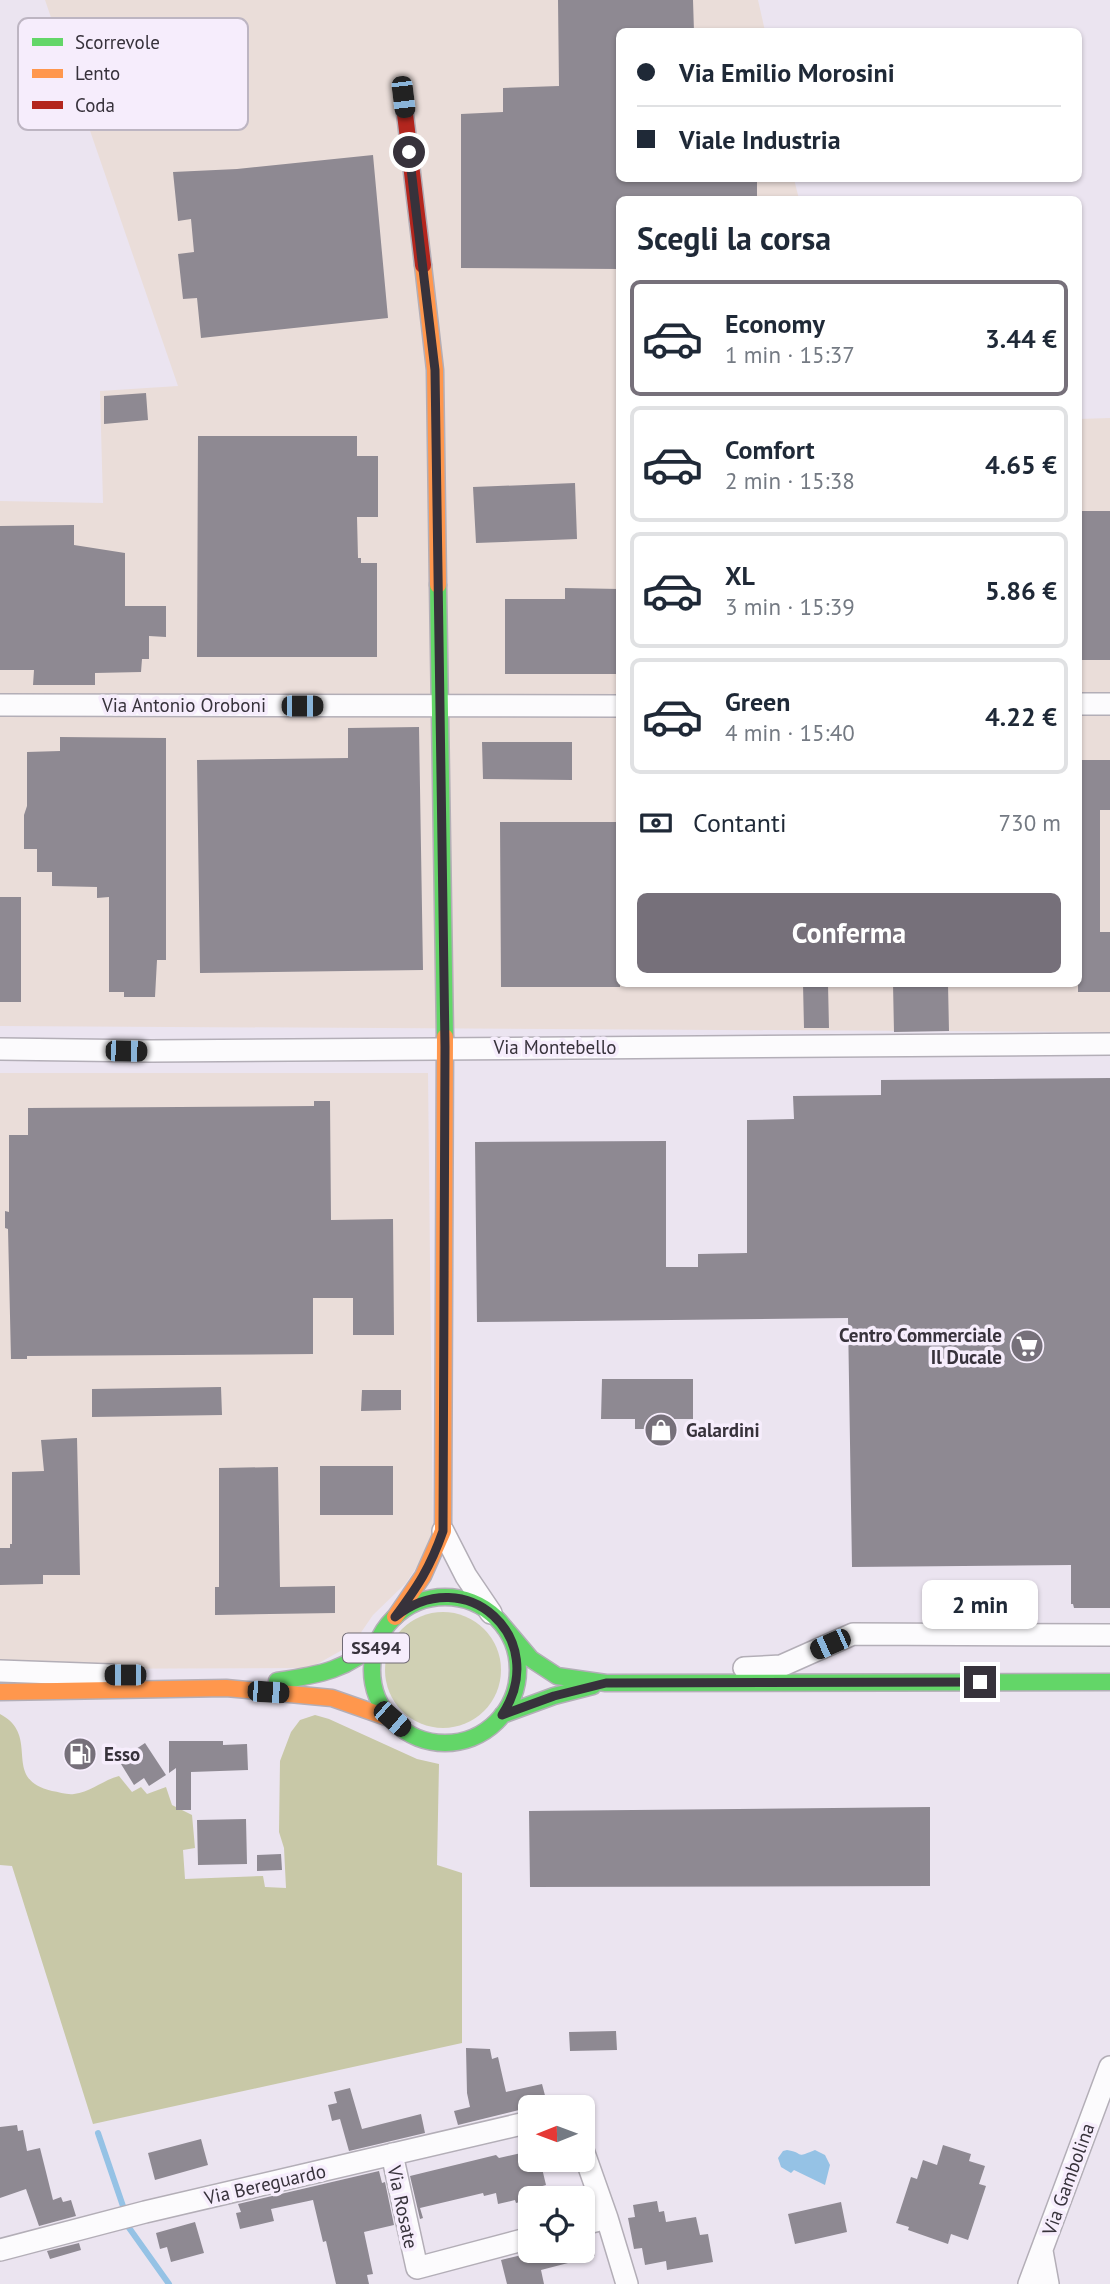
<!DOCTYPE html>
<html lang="it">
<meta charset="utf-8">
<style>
:root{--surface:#fff;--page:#f6f6f7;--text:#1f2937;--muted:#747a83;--line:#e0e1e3;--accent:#76707a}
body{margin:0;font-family:"PT Sans",sans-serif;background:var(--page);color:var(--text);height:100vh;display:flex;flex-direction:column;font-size:26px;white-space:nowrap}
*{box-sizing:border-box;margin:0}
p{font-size:23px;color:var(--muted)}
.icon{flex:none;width:38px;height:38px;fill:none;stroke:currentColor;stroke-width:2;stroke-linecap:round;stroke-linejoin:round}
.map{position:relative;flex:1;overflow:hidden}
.details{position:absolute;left:616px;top:196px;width:466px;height:791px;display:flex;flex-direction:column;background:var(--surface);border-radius:10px;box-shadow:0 2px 5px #0004}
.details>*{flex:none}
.hud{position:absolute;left:616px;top:28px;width:466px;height:154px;border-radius:10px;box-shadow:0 2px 5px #0004;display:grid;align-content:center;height:154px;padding:0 21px;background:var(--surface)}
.needle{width:46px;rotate:269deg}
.fabs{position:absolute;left:518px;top:2095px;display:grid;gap:14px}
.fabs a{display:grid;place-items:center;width:77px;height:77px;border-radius:10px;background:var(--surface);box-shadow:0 2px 5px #0004;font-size:35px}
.end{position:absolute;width:32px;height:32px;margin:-16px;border:9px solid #37323b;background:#fff;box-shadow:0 0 0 4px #fff}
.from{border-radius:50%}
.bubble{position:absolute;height:49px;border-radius:10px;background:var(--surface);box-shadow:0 2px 5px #0004;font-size:23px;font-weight:800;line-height:49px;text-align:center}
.car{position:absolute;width:21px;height:42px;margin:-21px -10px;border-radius:9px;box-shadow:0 0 5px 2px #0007;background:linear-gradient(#222 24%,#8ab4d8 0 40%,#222 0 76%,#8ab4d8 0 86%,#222 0)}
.hud b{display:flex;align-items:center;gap:24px;height:66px;font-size:26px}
.hud b+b{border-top:2px solid var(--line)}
.hud i{width:18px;height:18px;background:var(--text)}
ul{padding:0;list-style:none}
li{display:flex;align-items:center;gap:21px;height:116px;margin:0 14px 10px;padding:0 7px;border:4px solid var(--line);border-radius:10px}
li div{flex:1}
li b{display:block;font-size:26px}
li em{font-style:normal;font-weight:800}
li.active{border-color:var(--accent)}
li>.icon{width:63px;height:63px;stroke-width:1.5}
h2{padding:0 21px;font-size:32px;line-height:84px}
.pay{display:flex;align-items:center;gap:18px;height:77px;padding:0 21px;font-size:26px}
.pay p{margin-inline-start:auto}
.cta{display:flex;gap:14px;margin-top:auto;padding:14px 21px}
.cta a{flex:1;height:80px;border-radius:10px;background:var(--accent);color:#fff;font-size:28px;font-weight:800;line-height:80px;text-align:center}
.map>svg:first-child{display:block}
.industrial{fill:#eaddd9}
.green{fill:#d0d0b4}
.forest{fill:#c8c8a7}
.water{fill:#95c2e5}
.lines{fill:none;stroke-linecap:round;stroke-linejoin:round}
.stream{stroke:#95c2e5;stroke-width:6}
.building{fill:#8e8992}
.street-casing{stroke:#b3aeb7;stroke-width:24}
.fast-casing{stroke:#b3aeb7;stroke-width:19}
.slow-casing{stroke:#b3aeb7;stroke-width:19}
.jam-casing{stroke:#b3aeb7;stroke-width:19}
.street{stroke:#fcfbfd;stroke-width:21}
.fast{stroke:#63d668;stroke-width:16}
.slow{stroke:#ff974d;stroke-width:16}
.jam{stroke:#b3261e;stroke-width:16}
.route{stroke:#37323b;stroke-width:9}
.labels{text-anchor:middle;stroke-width:7;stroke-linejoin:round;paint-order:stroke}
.shield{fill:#f6edfc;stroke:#706a75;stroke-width:2}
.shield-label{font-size:18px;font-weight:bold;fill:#37323b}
.street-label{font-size:19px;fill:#37323b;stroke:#f6edfc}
.poi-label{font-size:19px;font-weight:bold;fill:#37323b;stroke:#f6edfc;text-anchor:start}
.key{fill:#f6edfc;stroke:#bdb5c2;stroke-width:2}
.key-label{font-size:19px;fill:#37323b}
</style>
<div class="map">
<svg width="1110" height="2284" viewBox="0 0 1110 2284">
<rect width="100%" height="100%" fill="#ebe4f0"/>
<!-- industrial -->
<path class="industrial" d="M45,0H758L765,31L620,32V178L794,179L799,199L620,200V984H1078V419L1110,418V1032L0,1026V501L103,503L100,391L178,386Z
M0,1073H428L433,1542L406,1583L373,1615L353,1644L310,1668L0,1669Z"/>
<!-- green -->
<path class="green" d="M385 1670a58 58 0 1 1 116 0a58 58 0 1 1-116 0Z"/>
<!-- forest -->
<path class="forest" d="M0,1714C42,1736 0,1779 52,1791C59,1792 67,1795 74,1794C91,1792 103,1780 119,1776L132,1792L141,1787L147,1794L166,1787L172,1805L192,1815L195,1848L183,1850L185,1879L263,1876L265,1887L286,1888L284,1848L279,1832L280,1761L291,1732L300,1720L315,1715L329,1719L417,1759L439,1764L437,1865L462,1873V2043L93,2124L12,1866L0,1865Z"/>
<!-- water -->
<path class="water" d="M787,2150C806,2153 793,2159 815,2150L825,2155L830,2165L825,2185L794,2170L791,2173L781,2167L778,2158L783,2151Z"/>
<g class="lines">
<!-- stream -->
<path class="stream" d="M98,2133L125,2212
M127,2225L169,2284"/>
</g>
<!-- building -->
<path class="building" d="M558,0H693L694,32H620V178H757V200H620V269L461,268V114L503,112V88L559,86Z
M373,155L388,318L201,338L197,298L183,299L178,254L194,252L191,219L178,221L173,172L237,169Z
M146,393L148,420L104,424V396Z
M198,436H357V456H378V517H357L358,558H361V563H377V657H197Z
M575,483L577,539L476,543L473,487Z
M1078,511H1110V660H1078Z
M74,525V545L125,553V606H166V637L149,636V659H142L141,672L95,673V685H33L34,670H0V526Z
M565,588L620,589V674H505V599H565Z
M419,727L423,970L200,973L197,760L348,758V728Z
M60,737L166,738V960H157L155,997H124V992H109V897L97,898V887L52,886V872H37V849H24V815L27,806V752L60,751Z
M482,742H572V780L483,779Z
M1078,760H1110V810H1100V932H1110V992H1078Z
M500,822H620V987H501Z
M0,897H21V1002H0Z
M803,984H828L829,1028H804Z
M893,984H948L949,1031L894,1032Z
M1110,1078V1608H1074L1073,1604H1071V1565L852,1567L848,1318L477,1322L475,1142L666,1141V1267H698V1254L747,1253V1120L794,1119L793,1096L881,1095V1080Z
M314,1101H330L331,1220L393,1219L394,1335H353V1298H313V1354L27,1356V1359H11L8,1229L5,1228V1211L9,1212V1135H28V1108L314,1106Z
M602,1379H693V1419H659V1429H635V1419H601Z
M221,1387L222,1415L92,1417V1389Z
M362,1390H401V1410L361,1411Z
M77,1438L80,1575H43V1584L0,1585V1548H10V1544H12V1472L44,1471L41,1440Z
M320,1466H393V1515H320Z
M278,1467L280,1587L335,1586V1613L215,1615V1587H219V1468Z
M169,1741H223V1745L247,1744L248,1770L191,1772V1810H176V1768L169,1773Z
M145,1743L166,1775L149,1786L144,1778L134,1785L121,1764L133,1756L130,1753Z
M930,1807V1886L530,1887L529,1811Z
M246,1819L247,1864L198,1865L197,1820Z
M281,1854L282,1870L257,1871V1855Z
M616,2031L617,2050L570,2051L569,2032Z
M466,2048L490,2049L492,2059L498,2057L506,2092L542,2084L547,2103L458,2125L454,2111L470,2107L467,2093Z
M350,2088L362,2129L421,2114L425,2133L349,2151L340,2119L332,2121L328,2105L337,2103L334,2092Z
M17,2125L18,2131L23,2130L27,2151L40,2148L53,2200L61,2197L63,2202L71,2200L76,2216L39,2226L26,2189L0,2198V2127Z
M201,2139L208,2165L155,2180L148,2153Z
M943,2145L971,2154L969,2161L985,2166L979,2184L986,2186L968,2240L951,2234L948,2244L908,2230L909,2227L896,2223L911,2177L917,2179L923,2160L937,2165Z
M530,2151V2160H540L546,2185L532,2189L534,2198L516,2203L515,2200L498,2204L496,2193L484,2196L483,2193L420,2208L423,2218L420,2219L410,2176L496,2155L499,2158Z
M379,2171L382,2183L385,2182L394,2225L364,2232L373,2274L367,2275L369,2284H336L326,2241L323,2242L313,2200L271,2209L274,2221L240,2229L236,2213L241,2212L238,2204Z
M657,2201L659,2212L664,2211L666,2222L696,2217L700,2235L708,2234L713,2262L667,2270L666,2261L645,2265L642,2248L634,2249L628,2218L635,2217L633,2205Z
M841,2202L847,2232L795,2244L788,2214Z
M195,2222L204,2253L171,2262L167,2247L160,2249L156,2233Z
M79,2243L81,2250L50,2259L47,2251Z
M543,2250H594L595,2256L541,2270L544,2284H507L501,2260Z"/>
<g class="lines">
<defs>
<path id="street" d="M1078,704H1110
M0,705L620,706
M0,1049L151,1051L1110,1044
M443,1531L466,1576L491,1613
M744,1668L781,1666L853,1634L1110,1635
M0,1671L111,1675
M583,2150L607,2218L627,2284
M392,2154L417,2268L530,2238
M583,2224L607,2218
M0,2250L145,2212L530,2122
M1042,2251L1048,2284
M1029,2284L1110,2067"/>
<path id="fast" d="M438,585L445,1037
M372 1670a73 73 0 1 1 146 0a73 73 0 1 1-146 0Z
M504,1627L531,1659L557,1676L606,1683L1110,1682
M277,1681C319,1675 349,1670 380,1639
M502,1715L554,1696L593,1686"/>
<path id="slow" d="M423,265L435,370L438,585
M395,1617L423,1576L443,1531L445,1037
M0,1692L226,1688L332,1698L392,1719"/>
<path id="jam" d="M403,97L423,265"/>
</defs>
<!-- street casing -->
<use href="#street" class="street-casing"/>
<!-- fast casing -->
<use href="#fast" class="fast-casing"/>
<!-- slow casing -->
<use href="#slow" class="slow-casing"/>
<!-- jam casing -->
<use href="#jam" class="jam-casing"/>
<!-- street -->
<use href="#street" class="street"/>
<!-- fast -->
<use href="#fast" class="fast"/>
<!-- slow -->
<use href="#slow" class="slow"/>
<!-- jam -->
<use href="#jam" class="jam"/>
</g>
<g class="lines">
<!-- route -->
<path class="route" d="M409,152L435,370L445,1047L443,1531C430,1568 418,1586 395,1617C466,1560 552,1639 502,1715L554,1696L606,1683L980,1682"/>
</g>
<!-- icons -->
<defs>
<symbol id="supermarket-disc" viewBox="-11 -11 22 22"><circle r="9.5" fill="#76707a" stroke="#f6edfc"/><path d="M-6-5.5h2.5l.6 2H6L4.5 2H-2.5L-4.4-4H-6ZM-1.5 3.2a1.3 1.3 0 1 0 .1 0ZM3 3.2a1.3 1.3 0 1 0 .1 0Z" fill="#fff"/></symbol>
<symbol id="shop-disc" viewBox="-11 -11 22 22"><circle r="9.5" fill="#76707a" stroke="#f6edfc"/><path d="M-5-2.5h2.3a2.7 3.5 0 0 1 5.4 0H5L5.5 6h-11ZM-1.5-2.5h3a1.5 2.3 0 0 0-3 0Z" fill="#fff"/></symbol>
<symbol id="fuel-disc" viewBox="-11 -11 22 22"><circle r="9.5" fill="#76707a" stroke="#f6edfc"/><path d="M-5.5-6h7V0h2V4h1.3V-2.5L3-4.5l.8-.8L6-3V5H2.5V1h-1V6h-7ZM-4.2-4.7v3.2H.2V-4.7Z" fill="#fff"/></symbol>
</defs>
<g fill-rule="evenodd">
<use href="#supermarket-disc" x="1008" y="1327" width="38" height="38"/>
<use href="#shop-disc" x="642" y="1411" width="38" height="38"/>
<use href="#fuel-disc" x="61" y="1735" width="38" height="38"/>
</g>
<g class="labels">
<!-- shield labels -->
<rect class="shield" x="343" y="1633.5" width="66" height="29" rx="5"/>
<g class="shield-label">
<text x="376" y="1654">SS494</text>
</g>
<!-- street labels -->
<g class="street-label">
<text x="184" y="712">Via Antonio Oroboni</text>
<text x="555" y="1054">Via Montebello</text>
<text transform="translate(1068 2179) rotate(-70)" y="7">Via Gambolina</text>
<text transform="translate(265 2184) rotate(-13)" y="7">Via Bereguardo</text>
<text transform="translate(403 2207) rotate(78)" y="7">Via Rosate</text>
</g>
<!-- poi labels -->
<g class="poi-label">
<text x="1002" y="1342" text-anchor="end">Centro Commerciale<tspan x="1002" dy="22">Il Ducale</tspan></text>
<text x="686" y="1437">Galardini</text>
<text x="104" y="1761">Esso</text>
</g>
</g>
<!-- legend -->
<rect x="18" y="18" width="230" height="112" rx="10" class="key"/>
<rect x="32" y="38" width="31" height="8" fill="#63d668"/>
<rect x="32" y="69" width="31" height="9" fill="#ff974d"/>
<rect x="32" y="101" width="31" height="8" fill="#b3261e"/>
<g class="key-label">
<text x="75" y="49">Scorrevole</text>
<text x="75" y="80">Lento</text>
<text x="75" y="112">Coda</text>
</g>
</svg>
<div class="fabs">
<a><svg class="needle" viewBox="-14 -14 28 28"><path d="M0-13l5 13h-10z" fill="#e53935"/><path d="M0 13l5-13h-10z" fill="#747a83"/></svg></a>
<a><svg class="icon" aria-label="locate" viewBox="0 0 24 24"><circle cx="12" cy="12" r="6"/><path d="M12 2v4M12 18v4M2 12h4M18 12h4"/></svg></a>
</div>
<i class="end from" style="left:409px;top:152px"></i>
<i class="end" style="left:980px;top:1682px"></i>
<div class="bubble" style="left:922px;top:1580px;width:116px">2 min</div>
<i class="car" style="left:403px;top:97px;rotate:173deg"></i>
<i class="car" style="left:302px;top:706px;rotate:90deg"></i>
<i class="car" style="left:126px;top:1051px;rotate:91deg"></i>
<i class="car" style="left:830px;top:1644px;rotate:246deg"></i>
<i class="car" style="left:125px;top:1675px;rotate:270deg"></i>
<i class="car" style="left:268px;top:1692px;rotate:94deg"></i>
<i class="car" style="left:392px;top:1719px;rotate:131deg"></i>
<div class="hud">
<b><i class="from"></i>Via Emilio Morosini</b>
<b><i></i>Viale Industria</b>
</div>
<section class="details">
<h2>Scegli la corsa</h2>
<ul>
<li class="active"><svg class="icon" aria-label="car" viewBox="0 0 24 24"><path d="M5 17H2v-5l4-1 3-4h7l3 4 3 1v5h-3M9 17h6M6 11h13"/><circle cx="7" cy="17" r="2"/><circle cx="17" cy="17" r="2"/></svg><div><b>Economy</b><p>1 min · 15:37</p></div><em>3.44 €</em></li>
<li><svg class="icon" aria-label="car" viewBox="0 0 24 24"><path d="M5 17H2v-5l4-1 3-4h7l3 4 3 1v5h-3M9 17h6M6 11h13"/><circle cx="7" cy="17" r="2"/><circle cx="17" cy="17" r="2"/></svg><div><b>Comfort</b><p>2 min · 15:38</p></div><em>4.65 €</em></li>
<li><svg class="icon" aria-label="car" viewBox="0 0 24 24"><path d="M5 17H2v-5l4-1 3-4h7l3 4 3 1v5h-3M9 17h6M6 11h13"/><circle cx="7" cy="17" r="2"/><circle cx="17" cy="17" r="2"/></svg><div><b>XL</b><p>3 min · 15:39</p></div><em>5.86 €</em></li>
<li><svg class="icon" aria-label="car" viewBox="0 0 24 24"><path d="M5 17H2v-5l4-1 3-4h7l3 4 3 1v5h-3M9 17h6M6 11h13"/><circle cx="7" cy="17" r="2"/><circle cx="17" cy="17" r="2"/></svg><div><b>Green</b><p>4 min · 15:40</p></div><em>4.22 €</em></li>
</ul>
<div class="pay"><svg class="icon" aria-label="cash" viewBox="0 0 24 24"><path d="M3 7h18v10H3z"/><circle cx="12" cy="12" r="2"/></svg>Contanti<p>730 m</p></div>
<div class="cta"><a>Conferma</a></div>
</section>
</div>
